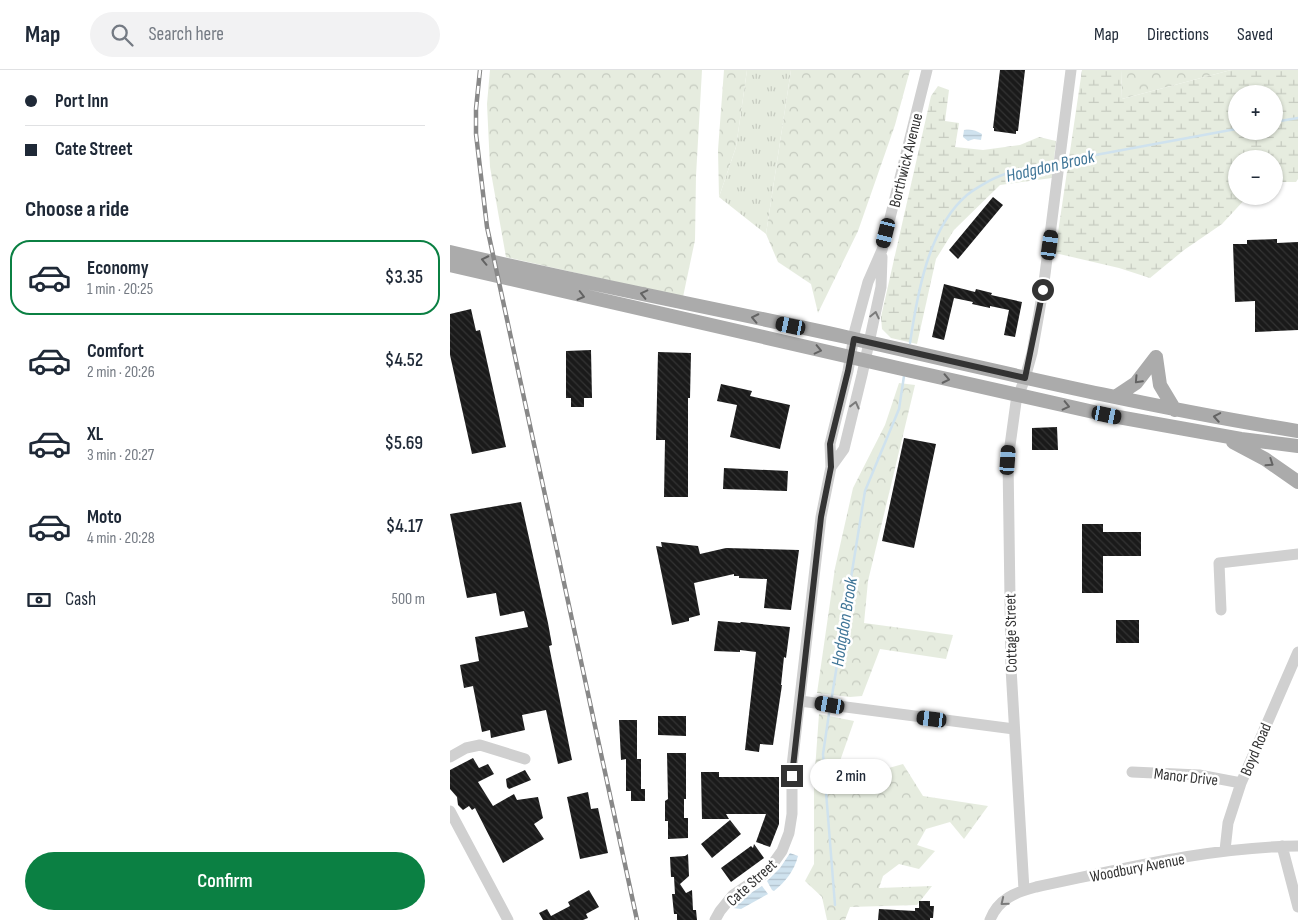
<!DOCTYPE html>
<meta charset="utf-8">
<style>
:root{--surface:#fff;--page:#f2f2f3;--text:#1f2937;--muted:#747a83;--line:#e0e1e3;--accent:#0b8043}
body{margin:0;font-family:"Sofia Sans Condensed",sans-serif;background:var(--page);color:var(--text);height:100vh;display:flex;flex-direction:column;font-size:19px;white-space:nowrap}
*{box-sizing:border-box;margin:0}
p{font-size:16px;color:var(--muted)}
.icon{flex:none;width:28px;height:28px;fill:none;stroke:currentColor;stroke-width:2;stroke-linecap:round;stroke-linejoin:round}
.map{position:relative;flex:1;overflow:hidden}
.sheet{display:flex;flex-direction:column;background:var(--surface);width:450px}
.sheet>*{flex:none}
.banner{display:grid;align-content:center;height:110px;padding:0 25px;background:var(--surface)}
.controls{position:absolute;left:778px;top:15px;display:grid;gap:10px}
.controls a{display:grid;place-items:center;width:55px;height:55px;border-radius:50%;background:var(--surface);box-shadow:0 1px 4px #0004;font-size:25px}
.end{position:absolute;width:22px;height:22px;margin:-11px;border:6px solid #333;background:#fff;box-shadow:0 0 0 2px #fff}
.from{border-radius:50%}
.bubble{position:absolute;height:35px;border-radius:18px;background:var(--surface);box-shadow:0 1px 4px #0004;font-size:16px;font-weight:600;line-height:35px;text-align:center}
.car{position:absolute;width:15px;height:30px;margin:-15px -8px;border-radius:6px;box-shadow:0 0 4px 1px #0007;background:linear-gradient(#222 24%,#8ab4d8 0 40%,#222 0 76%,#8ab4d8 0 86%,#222 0)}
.banner b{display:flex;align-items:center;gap:18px;height:48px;font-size:19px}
.banner b+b{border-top:1px solid var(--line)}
.banner i{width:12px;height:12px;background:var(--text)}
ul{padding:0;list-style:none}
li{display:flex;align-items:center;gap:15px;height:75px;margin:0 10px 8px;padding:0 15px;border:2px solid transparent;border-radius:20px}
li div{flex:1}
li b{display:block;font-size:19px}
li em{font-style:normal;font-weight:600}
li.on{border-color:var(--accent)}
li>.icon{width:45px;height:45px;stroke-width:1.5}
h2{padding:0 25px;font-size:22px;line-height:60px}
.pay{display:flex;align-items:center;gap:12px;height:55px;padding:0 25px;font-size:19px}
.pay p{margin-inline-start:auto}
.button{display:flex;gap:10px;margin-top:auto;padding:10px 25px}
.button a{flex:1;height:58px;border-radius:30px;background:var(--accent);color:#fff;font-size:20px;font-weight:600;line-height:58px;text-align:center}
header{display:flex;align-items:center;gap:30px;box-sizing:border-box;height:70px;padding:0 25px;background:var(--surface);border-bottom:1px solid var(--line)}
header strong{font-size:24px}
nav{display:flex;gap:28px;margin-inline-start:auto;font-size:18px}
.search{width:350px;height:45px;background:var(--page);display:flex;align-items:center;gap:12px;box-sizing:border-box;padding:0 18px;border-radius:28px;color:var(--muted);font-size:19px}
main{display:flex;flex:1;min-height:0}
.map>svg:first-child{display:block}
.grass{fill:url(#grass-tufts)}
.forest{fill:url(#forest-crowns)}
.wetland{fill:url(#wetland-marsh);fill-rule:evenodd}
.water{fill:url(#water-rules)}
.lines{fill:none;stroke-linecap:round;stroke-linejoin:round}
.stream{stroke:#cfe2ee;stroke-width:2.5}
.building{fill:url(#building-back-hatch)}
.minor{stroke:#d0d0d0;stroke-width:11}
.major{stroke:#ababab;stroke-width:14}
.rail-casing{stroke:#888;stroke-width:4.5}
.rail{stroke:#fff;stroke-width:2.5;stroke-dasharray:8;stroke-linecap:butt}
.oneway{stroke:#636363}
.oneway2{stroke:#7a7a7a}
.route{stroke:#333;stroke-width:6}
.labels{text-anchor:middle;stroke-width:5;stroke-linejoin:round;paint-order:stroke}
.street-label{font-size:16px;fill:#333;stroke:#fff}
.water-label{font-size:18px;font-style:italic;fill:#3f7597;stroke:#fff}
</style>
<header>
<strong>Map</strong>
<div class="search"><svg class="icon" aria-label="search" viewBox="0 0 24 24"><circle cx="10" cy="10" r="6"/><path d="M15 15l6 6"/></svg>Search here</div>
<nav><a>Map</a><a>Directions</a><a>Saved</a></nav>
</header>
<main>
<section class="sheet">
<div class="banner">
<b><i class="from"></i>Port Inn</b>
<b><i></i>Cate Street</b>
</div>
<h2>Choose a ride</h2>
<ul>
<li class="on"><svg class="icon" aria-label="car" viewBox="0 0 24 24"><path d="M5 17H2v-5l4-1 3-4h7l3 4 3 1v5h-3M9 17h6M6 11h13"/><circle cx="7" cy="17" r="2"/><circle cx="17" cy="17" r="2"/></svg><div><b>Economy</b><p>1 min · 20:25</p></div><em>$3.35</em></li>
<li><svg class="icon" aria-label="car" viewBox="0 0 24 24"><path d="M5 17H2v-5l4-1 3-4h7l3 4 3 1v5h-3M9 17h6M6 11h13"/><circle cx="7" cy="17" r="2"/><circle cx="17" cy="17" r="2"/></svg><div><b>Comfort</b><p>2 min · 20:26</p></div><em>$4.52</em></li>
<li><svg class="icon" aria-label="car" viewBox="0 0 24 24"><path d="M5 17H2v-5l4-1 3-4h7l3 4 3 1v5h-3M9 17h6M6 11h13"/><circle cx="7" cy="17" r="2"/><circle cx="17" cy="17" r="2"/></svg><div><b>XL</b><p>3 min · 20:27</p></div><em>$5.69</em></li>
<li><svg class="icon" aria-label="car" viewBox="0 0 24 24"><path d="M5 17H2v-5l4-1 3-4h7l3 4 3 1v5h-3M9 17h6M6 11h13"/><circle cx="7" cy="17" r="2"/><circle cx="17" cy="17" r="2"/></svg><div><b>Moto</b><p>4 min · 20:28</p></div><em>$4.17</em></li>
</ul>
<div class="pay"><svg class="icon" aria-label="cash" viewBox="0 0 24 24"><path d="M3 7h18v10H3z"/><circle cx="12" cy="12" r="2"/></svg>Cash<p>500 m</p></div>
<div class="button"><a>Confirm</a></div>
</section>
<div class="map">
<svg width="848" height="850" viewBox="0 0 848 850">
<defs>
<pattern id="grass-tufts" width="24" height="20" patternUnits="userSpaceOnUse" patternTransform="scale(1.25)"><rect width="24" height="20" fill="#e6ecdf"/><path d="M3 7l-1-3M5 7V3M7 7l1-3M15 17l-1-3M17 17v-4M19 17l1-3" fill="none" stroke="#c6cbc0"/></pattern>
<pattern id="forest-crowns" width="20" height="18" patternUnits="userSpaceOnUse" patternTransform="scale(1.25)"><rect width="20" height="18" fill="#e6ecdf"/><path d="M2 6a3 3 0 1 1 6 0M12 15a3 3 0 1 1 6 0" fill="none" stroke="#c6cbc0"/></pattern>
<pattern id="wetland-marsh" width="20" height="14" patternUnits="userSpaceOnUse" patternTransform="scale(1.25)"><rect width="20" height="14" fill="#e6ecdf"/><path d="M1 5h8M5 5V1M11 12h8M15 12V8" fill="none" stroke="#c6cbc0"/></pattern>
<pattern id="water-rules" width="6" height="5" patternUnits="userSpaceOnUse" patternTransform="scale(1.25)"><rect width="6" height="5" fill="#cfe2ee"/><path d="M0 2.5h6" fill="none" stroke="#b2c2cd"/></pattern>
<pattern id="building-back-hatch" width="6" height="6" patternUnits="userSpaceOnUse" patternTransform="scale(1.25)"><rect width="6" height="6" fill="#1a1a1a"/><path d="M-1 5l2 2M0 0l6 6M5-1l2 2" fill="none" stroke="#333"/></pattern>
</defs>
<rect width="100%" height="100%" fill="#fff"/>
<!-- grass -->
<path class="grass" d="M297,0H341L316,164L269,127L286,77Z"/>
<!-- forest -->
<path class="forest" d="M40,0H252L246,106L245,170L233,227L56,187L40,97L37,34Z
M274,0H297L286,77L269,127L268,80Z
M341,0H460L445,55L408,161L368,243L361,214L328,192L316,164Z
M671,0H781L672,29Z
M449,313L465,315L418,511L414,553L503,565L496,589L430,579L412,626L400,627L367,623L385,498L403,418L435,355Z
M369,644L404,651L390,691L421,703L453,694L473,726L538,736L514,769L500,752L476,759L467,775L485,781L469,799L449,794L433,806L429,818L482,816L467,835L400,837L395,850H377L372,827L355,811L364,794V714Z"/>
<!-- wetland -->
<path class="wetland" d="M632,0H671L672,29L781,0H848V109L846,112H824V89H786V126H798L772,154L734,180L700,208L669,198L605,183ZM786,24H824V61H786Z
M488,16L499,20L495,51L509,53L505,77L533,80L570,75L589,67L606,71L602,108L550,115L504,160L486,189L467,274L441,268L432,259L431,247L481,26Z"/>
<!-- water -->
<path class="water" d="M514,60C521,59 526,60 532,64L531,70L524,69L518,71L513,67Z
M340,783L348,786C344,801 336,811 324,821L322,820L317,811L330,798Z
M312,816L318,824L291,839L283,838L296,826Z"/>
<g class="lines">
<!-- stream -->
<path class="stream" d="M824,52L848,48
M613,91L786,59
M460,273C467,226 478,158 517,125C523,120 532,115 539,111C559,100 583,97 605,93
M381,632L415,421L449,339L454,306
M380,637L373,684L385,835"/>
</g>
<!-- building -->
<path class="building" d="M550,0H575L568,61H566V64L544,61V58H543Z
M543,127L553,135L508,189L499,180Z
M827,169V173L848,172V260L805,262V231L785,232L783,174H797V170Z
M494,214L525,222L526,219L542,223L541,225L572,232L565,267L554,265L559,240L540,236V238L522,234L523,232L504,228L494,270L482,267Z
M21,239L26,261L30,260L56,377L22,384L0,285V244Z
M141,280L142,328H134V337H121V328H116V281Z
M208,282L241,283L240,328H238V427H214L215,370H206Z
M271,314L302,321L300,326L340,335L330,379L280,367L287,335L267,331Z
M607,357L608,380H582V358Z
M454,368L486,374L464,478L432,471Z
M274,398L338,401L337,421L273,419Z
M71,432L98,553L102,575L99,576L122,690L108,694L96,640L72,645L75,660L41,668L40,660L32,662L23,616L14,618L10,595L29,591L25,567L78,557L74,541L50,546L46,523L17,528L0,444Z
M632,454H653V462H691V486H653V523H632Z
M211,472L248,476L250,484L276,478L349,480L341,540L314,538L317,509L289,508V506H284V504L244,513L250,545L239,548V551L222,555L206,476L212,477Z
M666,550H689V573H666Z
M268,551L290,553L291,552L340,557L336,588L334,587L331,615H332L323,675L310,674L309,682L295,680L306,582L290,580V582L264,581Z
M208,646H236V666L208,665Z
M169,650H187V689H191V719H195V731H181V721H176V689L171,690Z
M217,683H236V729H234V748H238V768L218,769V751H215V731L218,729Z
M23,688L29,698L38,694L44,704L28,712L43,736L64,724L67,730L88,727L93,748L84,754L94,769L53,793L25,738L22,740L19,736L13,740L8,735L7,727L0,719V700Z
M75,700L81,710L59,719L57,717L56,709Z
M251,702H269V707H329V754L320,777L306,772L316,744H276L279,749H252Z
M138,722L141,739L148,738L158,783L130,789L117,727Z
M280,750L291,764L262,788L251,774Z
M304,774L314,788L281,812L271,798L301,776L303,778Z
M238,784L239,806L230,814L236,823L242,820L243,840H246L247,850H227V844H224L222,824H225L224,807H221L220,787L235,786Z
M139,820L149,837L136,844L138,848L133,850H93L89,843L97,839L101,846L120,836L118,832Z
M469,831H480V836H484L483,848H480V850H428L429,839L465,841V838H469Z"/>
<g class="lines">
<!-- minor -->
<path class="minor" d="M381,397L394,379L412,305L431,217L432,187
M771,540L769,493L848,484
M350,631L564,659
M0,687L16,678L30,675L75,689
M682,702L749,705L791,713
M0,741L58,850
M832,776L848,837
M775,780L778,753L791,713L848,582
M574,820L561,598L558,390L566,332L575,308L582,283L593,220L621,0
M265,850L270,841L283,825L314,804L322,795L332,781L339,763L342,744V696L371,447L381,397L380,374L398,301L405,260L418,212L432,180L477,0
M540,850C548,829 566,822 586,817C673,799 759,777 848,776"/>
<!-- major -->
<path class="major" d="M0,182C132,213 264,238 396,267C546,301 696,337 848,361
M0,195L448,298L657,345L791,369L848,376
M706,287L710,315L725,340
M665,327L686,313L706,287
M783,372L815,389L848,412"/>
<defs>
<path id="rail" d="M30,0L26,39V64L37,157L187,850"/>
</defs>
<!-- rail casing -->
<use href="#rail" class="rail-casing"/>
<!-- rail -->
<use href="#rail" class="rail"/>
</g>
<!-- one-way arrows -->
<defs><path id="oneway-chevron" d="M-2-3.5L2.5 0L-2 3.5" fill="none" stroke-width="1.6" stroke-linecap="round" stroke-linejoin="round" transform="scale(1.25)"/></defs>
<g class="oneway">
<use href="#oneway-chevron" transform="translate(35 190) rotate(-168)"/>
<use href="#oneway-chevron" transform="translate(194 224) rotate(-167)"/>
<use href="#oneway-chevron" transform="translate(131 226) rotate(14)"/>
<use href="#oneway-chevron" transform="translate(305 248) rotate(-168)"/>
<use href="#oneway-chevron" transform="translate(368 280) rotate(13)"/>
<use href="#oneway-chevron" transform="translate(496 309) rotate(12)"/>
<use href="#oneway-chevron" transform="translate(688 310) rotate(133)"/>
<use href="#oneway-chevron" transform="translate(616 336) rotate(13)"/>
<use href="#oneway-chevron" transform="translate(767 347) rotate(-170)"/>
<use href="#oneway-chevron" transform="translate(820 393) rotate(34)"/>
</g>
<g class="oneway2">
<use href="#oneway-chevron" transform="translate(425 245) rotate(-77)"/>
<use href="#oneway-chevron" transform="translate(405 335) rotate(-76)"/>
<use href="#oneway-chevron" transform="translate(554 832) rotate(141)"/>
</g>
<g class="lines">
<!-- route -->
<path class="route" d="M342,706L371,447L381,397L380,374L398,301L404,269L575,308L593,220"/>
</g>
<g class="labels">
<!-- street labels -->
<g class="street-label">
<text transform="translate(455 90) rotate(-76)" y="6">Borthwick Avenue</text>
<text transform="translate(560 563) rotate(-91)" y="6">Cottage Street</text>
<text transform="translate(805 679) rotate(-67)" y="6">Boyd Road</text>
<text transform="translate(736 706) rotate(6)" y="6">Manor Drive</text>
<text transform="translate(687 797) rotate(-11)" y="6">Woodbury Avenue</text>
<text transform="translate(301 812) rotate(-42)" y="6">Cate Street</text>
</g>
<!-- water labels -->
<g class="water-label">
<text transform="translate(600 96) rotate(-13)" y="6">Hodgdon Brook</text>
<text transform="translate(394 552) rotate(-81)" y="6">Hodgdon Brook</text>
</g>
</g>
</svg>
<div class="controls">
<a>+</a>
<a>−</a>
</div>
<i class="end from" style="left:593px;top:220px"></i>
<i class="end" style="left:342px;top:706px"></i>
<div class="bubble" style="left:360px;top:689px;width:82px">2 min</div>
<i class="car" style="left:436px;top:163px;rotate:194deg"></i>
<i class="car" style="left:600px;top:175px;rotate:8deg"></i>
<i class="car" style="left:341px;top:256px;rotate:282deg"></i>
<i class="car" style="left:657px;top:345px;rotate:102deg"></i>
<i class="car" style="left:558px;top:390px;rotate:4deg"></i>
<i class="car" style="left:380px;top:635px;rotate:280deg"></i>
<i class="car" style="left:482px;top:649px;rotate:277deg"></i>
</div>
</main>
